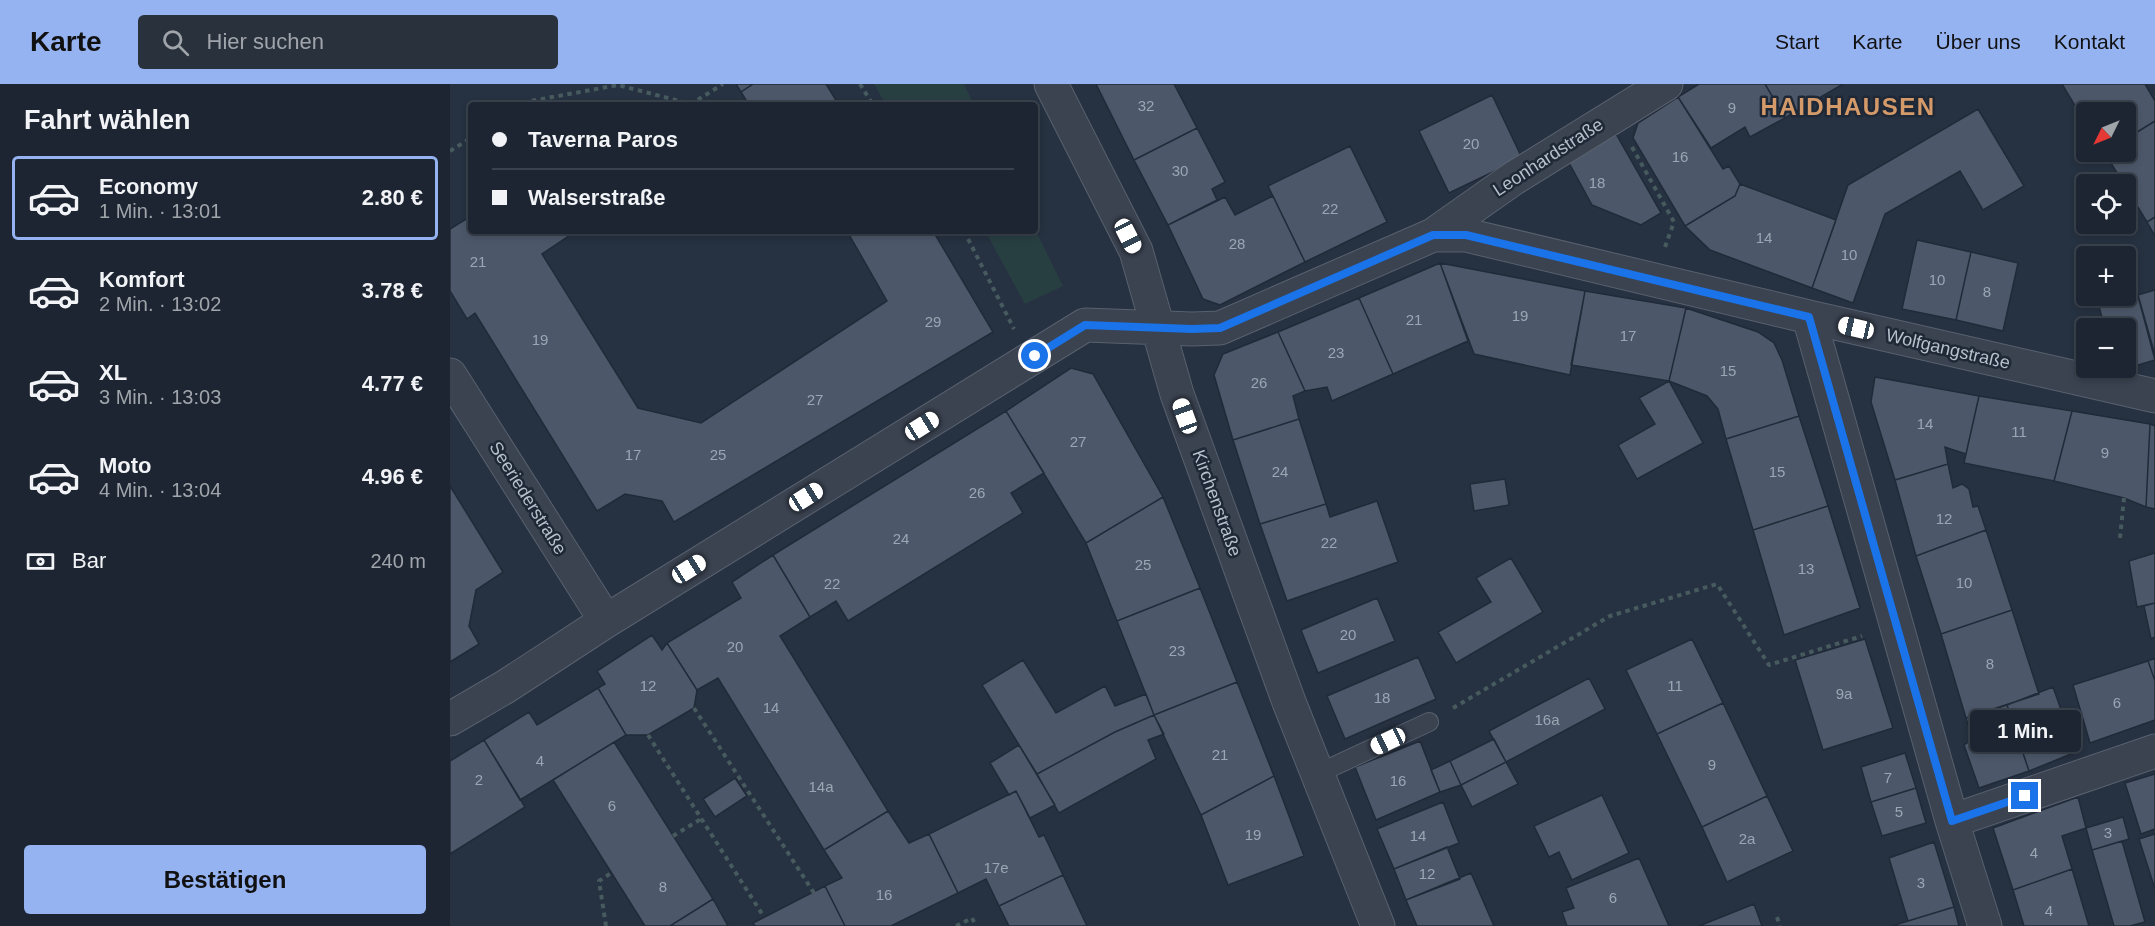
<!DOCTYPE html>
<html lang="de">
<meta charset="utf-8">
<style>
:root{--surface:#1c2531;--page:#29313d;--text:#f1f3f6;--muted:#a0a5ab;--line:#3a424d;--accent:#95b2f1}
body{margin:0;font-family:Helvetica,sans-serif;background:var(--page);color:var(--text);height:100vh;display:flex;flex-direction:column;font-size:22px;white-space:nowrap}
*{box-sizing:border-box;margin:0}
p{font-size:20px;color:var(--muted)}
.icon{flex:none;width:33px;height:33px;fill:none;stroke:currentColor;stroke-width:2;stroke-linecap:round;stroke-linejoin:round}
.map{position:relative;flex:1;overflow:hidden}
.side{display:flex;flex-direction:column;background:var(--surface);width:450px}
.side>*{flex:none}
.banner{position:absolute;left:18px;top:18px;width:570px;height:132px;border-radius:6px;box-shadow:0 3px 9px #0003,0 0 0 2px var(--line);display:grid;align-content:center;height:132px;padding:0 24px;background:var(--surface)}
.needle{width:39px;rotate:227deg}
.tools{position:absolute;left:1626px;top:18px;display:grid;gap:12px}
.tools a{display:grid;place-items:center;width:60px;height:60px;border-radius:6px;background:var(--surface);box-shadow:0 3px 9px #0003,0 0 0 2px var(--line);font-size:30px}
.end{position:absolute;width:27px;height:27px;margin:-14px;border:8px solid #1a73e8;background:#fff;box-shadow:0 0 0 3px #fff}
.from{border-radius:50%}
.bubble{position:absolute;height:42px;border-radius:6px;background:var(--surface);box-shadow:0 3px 9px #0003,0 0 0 2px var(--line);font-size:20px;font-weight:800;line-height:42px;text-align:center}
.car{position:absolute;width:18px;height:36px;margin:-18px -9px;border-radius:8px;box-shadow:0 0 4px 2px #0007;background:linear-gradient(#fff 24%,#345 0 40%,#fff 0 76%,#345 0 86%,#fff 0)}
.banner b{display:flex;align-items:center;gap:21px;height:57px;font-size:22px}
.banner b+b{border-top:2px solid var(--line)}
.banner i{width:15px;height:15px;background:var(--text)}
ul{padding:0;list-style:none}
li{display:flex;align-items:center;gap:18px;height:84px;margin:0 12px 9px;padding:0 12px;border:3px solid transparent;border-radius:6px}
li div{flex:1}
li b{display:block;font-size:22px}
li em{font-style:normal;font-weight:800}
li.current{border-color:var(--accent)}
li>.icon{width:54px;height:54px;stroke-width:1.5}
h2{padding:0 24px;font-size:27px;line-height:72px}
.pay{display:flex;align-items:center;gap:15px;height:66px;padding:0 24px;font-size:22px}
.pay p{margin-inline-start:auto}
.button{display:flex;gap:12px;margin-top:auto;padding:12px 24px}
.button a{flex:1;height:69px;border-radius:6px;background:var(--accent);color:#111;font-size:24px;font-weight:800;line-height:69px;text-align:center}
header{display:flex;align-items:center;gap:36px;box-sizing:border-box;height:84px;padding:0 30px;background:var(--accent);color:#111}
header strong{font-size:28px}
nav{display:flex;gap:33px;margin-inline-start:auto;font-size:21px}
.search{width:420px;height:54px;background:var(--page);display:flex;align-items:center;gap:15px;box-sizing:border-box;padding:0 21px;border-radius:6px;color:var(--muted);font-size:22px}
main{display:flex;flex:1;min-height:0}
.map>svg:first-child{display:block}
.green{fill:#283f42}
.building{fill:#4c586a;stroke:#212a38;stroke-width:1.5}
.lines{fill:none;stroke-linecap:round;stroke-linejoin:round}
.lane-casing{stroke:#58616e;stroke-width:20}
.street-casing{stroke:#58616e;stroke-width:35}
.path{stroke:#475b5f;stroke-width:4;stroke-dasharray:4.5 4.5;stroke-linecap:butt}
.lane{stroke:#3b4351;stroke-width:18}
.street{stroke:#3b4351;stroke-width:33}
.route{stroke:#1a73e8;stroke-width:8}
.labels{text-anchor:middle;stroke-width:5;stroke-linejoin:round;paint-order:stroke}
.number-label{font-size:15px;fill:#9ca5b3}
.street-label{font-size:18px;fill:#b7bfcb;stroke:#1f2836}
.district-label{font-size:24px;font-weight:bold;letter-spacing:1.5px;fill:#d59a69;stroke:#1f2836}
</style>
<header>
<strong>Karte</strong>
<div class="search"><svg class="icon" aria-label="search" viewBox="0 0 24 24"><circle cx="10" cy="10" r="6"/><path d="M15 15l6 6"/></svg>Hier suchen</div>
<nav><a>Start</a><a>Karte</a><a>Über uns</a><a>Kontakt</a></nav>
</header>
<main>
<section class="side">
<h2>Fahrt wählen</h2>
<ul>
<li class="current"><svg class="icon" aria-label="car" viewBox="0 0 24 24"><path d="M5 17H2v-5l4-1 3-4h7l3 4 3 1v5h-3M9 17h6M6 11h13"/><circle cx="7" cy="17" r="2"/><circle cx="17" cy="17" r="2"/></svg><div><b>Economy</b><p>1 Min. · 13:01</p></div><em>2.80 €</em></li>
<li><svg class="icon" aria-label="car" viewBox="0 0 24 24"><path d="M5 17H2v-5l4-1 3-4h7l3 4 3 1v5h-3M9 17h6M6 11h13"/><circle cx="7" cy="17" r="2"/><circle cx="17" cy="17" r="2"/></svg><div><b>Komfort</b><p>2 Min. · 13:02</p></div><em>3.78 €</em></li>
<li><svg class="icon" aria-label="car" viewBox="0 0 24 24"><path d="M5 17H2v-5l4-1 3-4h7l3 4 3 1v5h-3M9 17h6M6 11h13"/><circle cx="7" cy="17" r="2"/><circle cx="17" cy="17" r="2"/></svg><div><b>XL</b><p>3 Min. · 13:03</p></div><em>4.77 €</em></li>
<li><svg class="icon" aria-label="car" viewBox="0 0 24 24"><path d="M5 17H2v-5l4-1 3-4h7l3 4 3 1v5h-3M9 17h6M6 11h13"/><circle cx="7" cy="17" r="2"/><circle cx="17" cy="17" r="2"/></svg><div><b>Moto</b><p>4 Min. · 13:04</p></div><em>4.96 €</em></li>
</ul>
<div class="pay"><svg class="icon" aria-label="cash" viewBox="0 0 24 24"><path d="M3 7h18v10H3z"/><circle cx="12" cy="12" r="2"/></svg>Bar<p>240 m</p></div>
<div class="button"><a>Bestätigen</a></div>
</section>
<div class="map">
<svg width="1705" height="842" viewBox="0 0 1705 842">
<rect width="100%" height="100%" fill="#263141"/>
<!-- green -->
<path class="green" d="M424,0H514L524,21H436Z
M585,145L613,202L575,220L535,147H585Z"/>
<!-- building -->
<path class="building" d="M286,0H303L291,8Z
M303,0H376L389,21H299L291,8Z
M646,0H724L747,44L684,76Z
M1249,0H1315L1335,34L1300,53L1295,43L1261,64L1228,13Z
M1315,0H1393L1335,34Z
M1612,0H1695L1705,17V37L1676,55V28H1636V40Z
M1042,11L1072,74L999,109L969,47Z
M1228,13L1273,85L1279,82L1290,100L1285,112L1235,142L1183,54L1188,39Z
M1528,25L1574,102L1533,126L1510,87L1435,130L1403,219L1362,204L1398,101Z
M1705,37V133L1697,138L1676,104V100H1674L1654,68H1676V55Z
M747,44L775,98L762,105L767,116L718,141L684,76Z
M1166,50L1211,129L1191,141L1142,121L1118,77Z
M900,62L937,138L855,178L818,102Z
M1290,100L1386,136L1362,204L1260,166L1235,142L1285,112Z
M823,112L855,178L770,221L753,215L718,141L775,113L785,131Z
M21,132V147H126L92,170L188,324L251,339L437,217L397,147H483L543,248L224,438L212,417L175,410L147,427L25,229L17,235L0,207V145Z
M1705,133V152L1697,138Z
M1467,156L1521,168L1506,236L1452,225Z
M1521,168L1568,179L1553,247L1506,236Z
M990,179L1018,257L943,290L909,214Z
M990,179L1135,207L1120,291L1024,270Z
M1681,186L1705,276L1668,287L1667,284H1676V244H1655L1646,212H1676V188Z
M1705,206V271L1688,211Z
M1135,207L1236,224L1219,297L1121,281Z
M909,214L943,290L882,317L877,303L855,307L828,248Z
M1236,224L1308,248L1324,259L1332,276L1349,332L1276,355L1268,325L1257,312L1219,297Z
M828,248L855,307L843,312L849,335L783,356L764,291L773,270Z
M621,284L643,290L713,413L636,459L556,327Z
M1425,293L1529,312L1516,370L1495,363L1498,380L1445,396L1421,318Z
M1219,297L1253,359L1187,395L1168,361L1205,340L1189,314Z
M1529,312L1622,327L1604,397L1514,379Z
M556,327L594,389L561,409L573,429L398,537L386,517L360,533L323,471Z
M1622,327L1700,340L1696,423L1674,414L1604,397Z
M1349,332L1378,422L1303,446L1276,355Z
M849,335L876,420L810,440L783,356Z
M1700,340L1705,342V425L1696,423Z
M1498,380L1503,404L1512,400L1519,405L1523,423L1528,422L1536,446L1466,472L1445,396Z
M1055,395L1059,421L1024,427L1020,400Z
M0,402L53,488L26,506L19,542L29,560L0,578Z
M713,413L750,504L667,537L636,459Z
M927,417L948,478L837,517L810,440L876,420L880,433Z
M1378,422L1410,524L1334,551L1303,446Z
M1536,446L1562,526L1491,550L1466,472Z
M1705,469V519L1687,523L1679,477Z
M323,471L360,533L330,552L438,727L374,766L268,594L247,606L217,559L291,514L282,498Z
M1061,474L1093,528L1006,579L988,548L1041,518L1026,494Z
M750,504L787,598L704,631L667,537Z
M927,514L945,557L868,589L851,546Z
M1705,519V553L1701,555L1694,522Z
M1562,526L1589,610L1516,634L1491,550Z
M202,551L212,566L217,559L247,606L244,624L198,651H176L148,604L155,600L147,587Z
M1242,555L1273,619L1207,650L1176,586Z
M1415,555L1443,644L1373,666L1345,576Z
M968,573L986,615L895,655L877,612Z
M1705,574V597L1698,577Z
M573,576L606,629L655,602L665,622L696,610L704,631L665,648L587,690L532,601Z
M1698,577L1705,597V636L1640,659L1623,601Z
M1139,594L1155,625L1056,678L1039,647Z
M787,598L824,692L751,731L704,631Z
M1603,603L1626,668L1579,687L1557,621Z
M148,604L176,651L70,716L34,656L79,628L87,641Z
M1273,619L1317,712L1252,743L1207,650Z
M1557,621L1579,687L1529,704L1514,661L1523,655L1516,634Z
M704,631L714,650L698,656L706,675L609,729L587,690L665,648Z
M1044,655L1056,678L1011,701L1000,677Z
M34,656L75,723L0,770V677Z
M970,657L990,708L926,736L905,683Z
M164,658L263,815L220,842H195L103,696Z
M569,661L605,721L580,734L566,707L559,711L540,679Z
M1455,669L1466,704L1421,718L1411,683Z
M1000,677L1011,701L990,708L981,686Z
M1056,678L1068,700L1022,723L1011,701Z
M1705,690V745L1691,750L1675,699Z
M824,692L854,772L778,801L751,731Z
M285,694L297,712L265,733L253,715Z
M1466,704L1476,739L1432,752L1421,718Z
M566,707L589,753L594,751L613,791L549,822L536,795L508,809L479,750Z
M1152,711L1179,769L1122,796L1109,768L1099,773L1084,742Z
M1317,712L1343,767L1277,798L1252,743Z
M1628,713L1636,744L1612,752L1622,785L1563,806L1543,744Z
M993,718L1009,759L944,785L927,745Z
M438,727L459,759L479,750L508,809L441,842H395L375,802L392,794L374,766Z
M1673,733L1679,755L1642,766L1636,744Z
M1705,750V805L1689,755Z
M1672,757L1695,838L1680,842H1664L1642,766Z
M1484,758L1504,823L1458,837L1439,774Z
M997,763L1010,795L956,816L944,785Z
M1189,774L1219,842H1117L1112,828L1124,824L1116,804Z
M1622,785L1639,842H1574L1563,806Z
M1021,789L1044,842H967L956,816Z
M613,791L637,842H559L549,822Z
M375,802L395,842H305L303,839Z
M263,815L278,842H220Z
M1304,820L1312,842H1249Z
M1504,823L1509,842H1442L1458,837Z"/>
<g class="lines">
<defs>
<path id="lane" d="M867,690L979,638"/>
<path id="street" d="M601,0L686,167L727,310L839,618L928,842
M983,151L1064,94L1216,0
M1359,233L1502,737L1535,842
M0,291L156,537
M0,635L55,603L156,537L635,241L742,245L770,244L983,151H1016L1359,233L1705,312
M1502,737L1705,667"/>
</defs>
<!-- lane casing -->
<use href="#lane" class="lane-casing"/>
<!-- street casing -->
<use href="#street" class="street-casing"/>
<!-- path -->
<path class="path" d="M410,0L423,21
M74,21L81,17L168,1L241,20L273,0
M1182,63L1224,138L1215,163
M0,67L21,54
M514,147L564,245
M1670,454L1674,414
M244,624L364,809
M1003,624L1160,532L1267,500L1319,581L1412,552
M198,651L314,833
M223,752L251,735
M1327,833L1330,842
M156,842L149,797L161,789
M506,842L522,834L526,842"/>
<!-- lane -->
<use href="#lane" class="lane"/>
<!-- street -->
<use href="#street" class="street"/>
</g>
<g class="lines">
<!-- route -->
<path class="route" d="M585,272L635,241L742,245L770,244L983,151H1016L1359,233L1502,737L1575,712"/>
</g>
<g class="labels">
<!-- number labels -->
<g class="number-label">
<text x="696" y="27">32</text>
<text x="1282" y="29">9</text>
<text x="1021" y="65">20</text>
<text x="1230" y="78">16</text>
<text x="730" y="92">30</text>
<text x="1147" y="104">18</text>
<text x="880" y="130">22</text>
<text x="1314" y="159">14</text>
<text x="787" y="165">28</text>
<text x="1399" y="176">10</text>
<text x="28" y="183">21</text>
<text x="1487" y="201">10</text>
<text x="1537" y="213">8</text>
<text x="1070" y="237">19</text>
<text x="964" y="241">21</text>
<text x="483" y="243">29</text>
<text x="1178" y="257">17</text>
<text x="90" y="261">19</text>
<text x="886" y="274">23</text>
<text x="1278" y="292">15</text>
<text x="809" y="304">26</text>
<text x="365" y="321">27</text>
<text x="1475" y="345">14</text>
<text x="1569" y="353">11</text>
<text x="628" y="363">27</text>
<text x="1655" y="374">9</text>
<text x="183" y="376">17</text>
<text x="268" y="376">25</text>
<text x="830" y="393">24</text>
<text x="1327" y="393">15</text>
<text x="527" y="414">26</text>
<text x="1494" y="440">12</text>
<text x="451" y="460">24</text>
<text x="879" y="464">22</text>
<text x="693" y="486">25</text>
<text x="1356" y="490">13</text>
<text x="1514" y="504">10</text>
<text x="382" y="505">22</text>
<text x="898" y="556">20</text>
<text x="285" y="568">20</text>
<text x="727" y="572">23</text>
<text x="1540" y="585">8</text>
<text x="198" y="607">12</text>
<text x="1225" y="607">11</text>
<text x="1394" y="615">9a</text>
<text x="932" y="619">18</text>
<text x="1667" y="624">6</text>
<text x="321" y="629">14</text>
<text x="1097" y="641">16a</text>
<text x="770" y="676">21</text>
<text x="90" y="682">4</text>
<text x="1262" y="686">9</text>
<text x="1438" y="699">7</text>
<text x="29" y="701">2</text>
<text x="948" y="702">16</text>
<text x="371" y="708">14a</text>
<text x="162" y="727">6</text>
<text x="1449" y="733">5</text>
<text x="1658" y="754">3</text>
<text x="803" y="756">19</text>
<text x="968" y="757">14</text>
<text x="1297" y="760">2a</text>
<text x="1584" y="774">4</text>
<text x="546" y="789">17e</text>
<text x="977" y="795">12</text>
<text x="1471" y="804">3</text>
<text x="213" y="808">8</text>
<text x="434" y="816">16</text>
<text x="1163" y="819">6</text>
<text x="1599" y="832">4</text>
</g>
<!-- street labels -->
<g class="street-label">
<text transform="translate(1098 73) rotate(-33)" y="6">Leonhardstraße</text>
<text transform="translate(1498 265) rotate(13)" y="6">Wolfgangstraße</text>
<text transform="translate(78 414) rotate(58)" y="6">Seeriederstraße</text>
<text transform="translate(767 419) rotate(70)" y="6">Kirchenstraße</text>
</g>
<!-- district labels -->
<g class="district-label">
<text x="1398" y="31">HAIDHAUSEN</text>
</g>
</g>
</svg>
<div class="tools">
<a><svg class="needle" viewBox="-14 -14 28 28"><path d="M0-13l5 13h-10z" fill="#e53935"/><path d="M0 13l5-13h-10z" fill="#a0a5ab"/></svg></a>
<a><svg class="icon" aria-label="locate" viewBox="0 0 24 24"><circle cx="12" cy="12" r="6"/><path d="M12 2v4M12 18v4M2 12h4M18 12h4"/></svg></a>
<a>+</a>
<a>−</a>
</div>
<i class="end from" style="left:585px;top:272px"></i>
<i class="end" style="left:1575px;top:712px"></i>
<div class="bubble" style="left:1520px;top:626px;width:111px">1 Min.</div>
<i class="car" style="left:678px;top:152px;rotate:153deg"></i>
<i class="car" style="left:1406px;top:244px;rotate:283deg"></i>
<i class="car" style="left:735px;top:332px;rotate:340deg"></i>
<i class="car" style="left:472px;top:342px;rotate:58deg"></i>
<i class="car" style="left:356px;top:413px;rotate:58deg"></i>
<i class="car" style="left:239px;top:485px;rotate:58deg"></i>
<i class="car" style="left:938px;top:657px;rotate:245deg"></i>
<div class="banner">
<b><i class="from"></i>Taverna Paros</b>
<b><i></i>Walserstraße</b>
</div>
</div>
</main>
